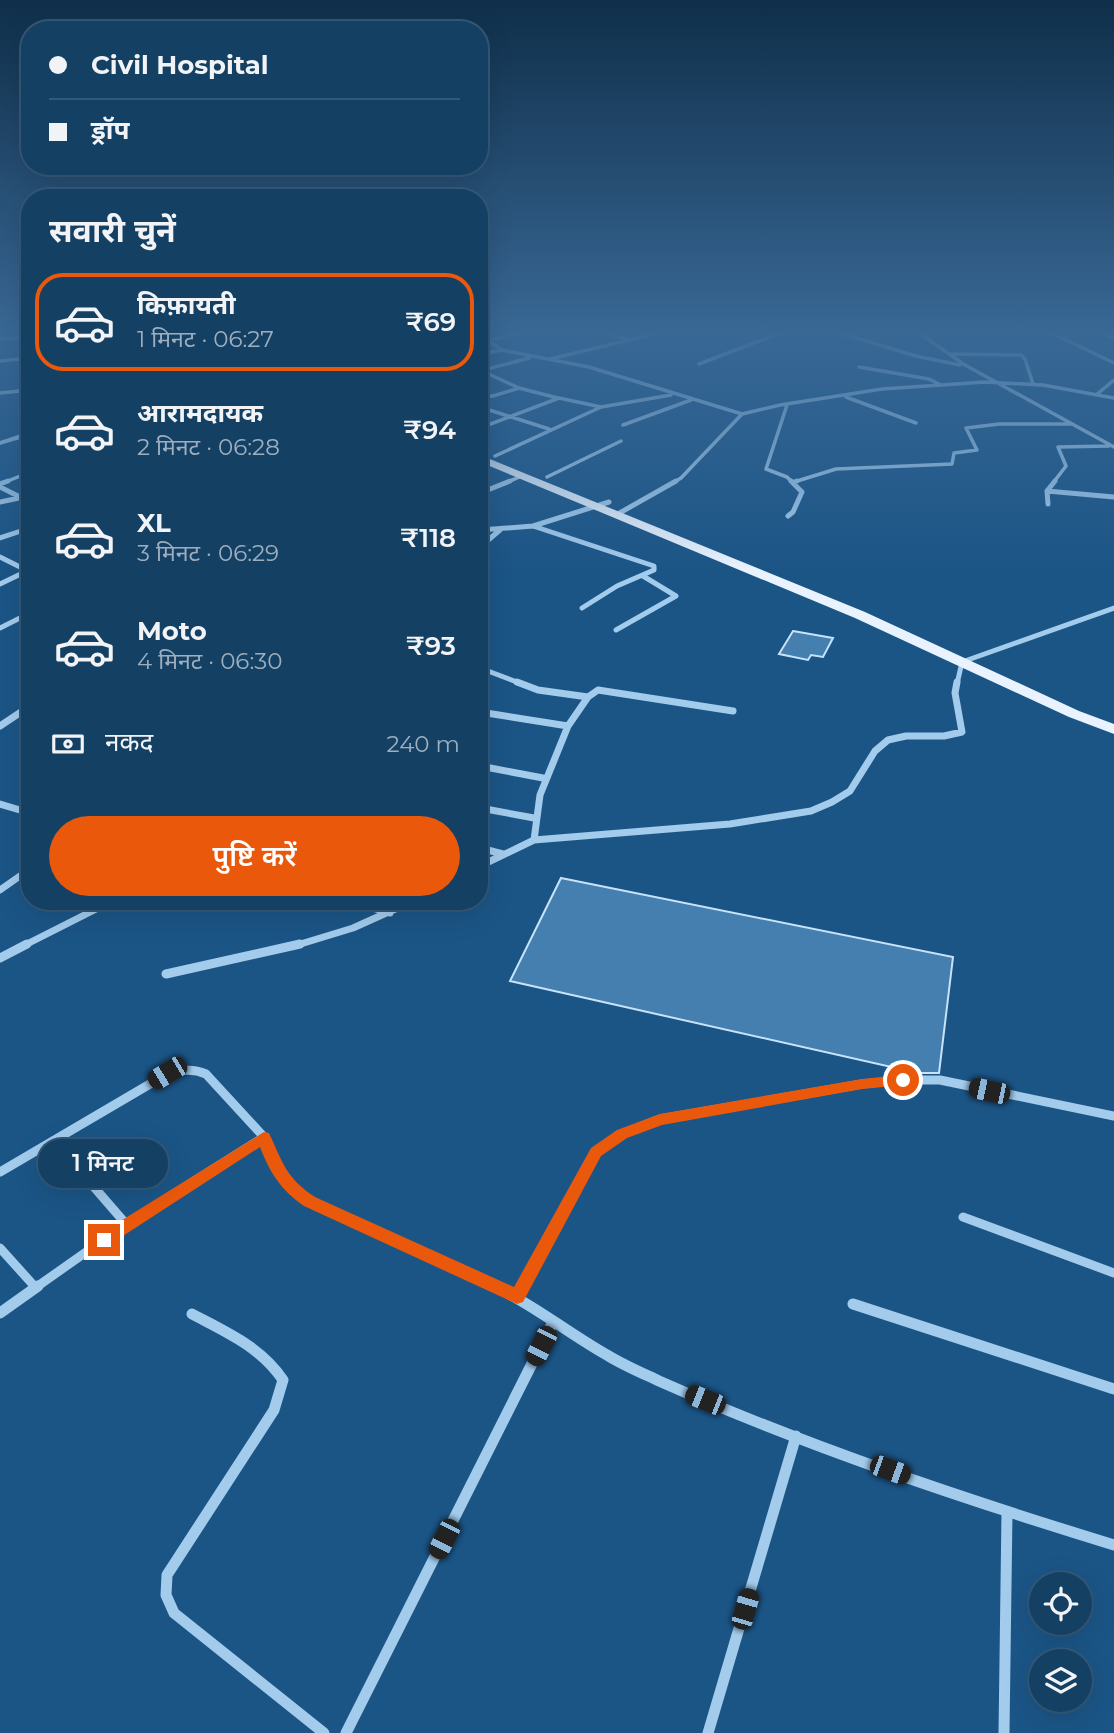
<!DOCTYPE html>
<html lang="hi">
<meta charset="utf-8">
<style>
:root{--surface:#144064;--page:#214b6d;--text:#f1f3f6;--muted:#9dafbf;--line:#335978;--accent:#ea580c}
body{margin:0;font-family:Montserrat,"Noto Sans Devanagari",sans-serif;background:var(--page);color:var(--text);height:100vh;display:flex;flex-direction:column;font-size:26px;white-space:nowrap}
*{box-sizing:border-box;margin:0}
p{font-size:23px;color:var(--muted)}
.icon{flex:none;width:38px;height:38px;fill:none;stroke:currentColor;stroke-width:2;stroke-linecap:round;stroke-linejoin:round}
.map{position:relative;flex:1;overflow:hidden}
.panel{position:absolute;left:21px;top:189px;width:467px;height:721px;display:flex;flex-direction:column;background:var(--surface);border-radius:28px;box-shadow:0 7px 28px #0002,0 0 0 2px var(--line)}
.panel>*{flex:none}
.top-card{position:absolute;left:21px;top:21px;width:467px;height:154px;border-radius:28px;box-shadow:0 7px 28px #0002,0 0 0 2px var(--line);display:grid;align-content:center;height:154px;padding:0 28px;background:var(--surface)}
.buttons{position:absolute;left:1029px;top:1572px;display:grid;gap:14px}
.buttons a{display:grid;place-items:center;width:63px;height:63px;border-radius:50%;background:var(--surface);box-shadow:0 7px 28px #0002,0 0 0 2px var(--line);font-size:35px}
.end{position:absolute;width:32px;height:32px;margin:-16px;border:9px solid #ea580c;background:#fff;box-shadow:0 0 0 4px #fff}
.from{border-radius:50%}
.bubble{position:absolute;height:49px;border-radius:24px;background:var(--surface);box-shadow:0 7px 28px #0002,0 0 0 2px var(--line);font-size:23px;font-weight:600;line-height:49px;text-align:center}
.car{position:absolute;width:21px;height:42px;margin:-21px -10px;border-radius:9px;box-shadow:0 0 5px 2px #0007;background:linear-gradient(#222 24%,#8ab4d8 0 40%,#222 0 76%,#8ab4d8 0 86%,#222 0)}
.top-card b{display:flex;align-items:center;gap:24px;height:66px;font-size:26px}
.top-card b+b{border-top:2px solid var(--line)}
.top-card i{width:18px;height:18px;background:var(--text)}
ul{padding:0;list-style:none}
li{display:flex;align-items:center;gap:21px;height:98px;margin:0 14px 10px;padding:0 14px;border:4px solid transparent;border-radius:28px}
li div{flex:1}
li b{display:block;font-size:26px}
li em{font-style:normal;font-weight:600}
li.selected{border-color:var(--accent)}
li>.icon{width:63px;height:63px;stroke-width:1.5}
h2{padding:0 28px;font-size:32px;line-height:84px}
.pay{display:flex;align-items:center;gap:18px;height:77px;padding:0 28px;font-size:26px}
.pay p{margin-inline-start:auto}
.cta{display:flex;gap:14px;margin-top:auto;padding:14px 28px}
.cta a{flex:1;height:80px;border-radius:42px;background:var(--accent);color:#fff;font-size:28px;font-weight:600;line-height:80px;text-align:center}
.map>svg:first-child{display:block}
.building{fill:#447faf;stroke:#c8e3f9;stroke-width:2}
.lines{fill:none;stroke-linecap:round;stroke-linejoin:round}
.minor-far4{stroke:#a3cbec;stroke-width:3.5}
.minor-far3{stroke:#a3cbec;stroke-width:5}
.minor-far2{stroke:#a3cbec;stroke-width:7}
.minor-far1{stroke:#a3cbec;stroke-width:9}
.minor{stroke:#a3cbec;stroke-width:11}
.tertiary{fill:#a3cbec;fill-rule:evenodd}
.primary{fill:#e8f3ff;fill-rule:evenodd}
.route{fill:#ea580c}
</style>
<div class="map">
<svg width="1114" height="1733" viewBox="0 0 1114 1733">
<rect width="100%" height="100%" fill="#1b5586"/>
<!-- building -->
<path class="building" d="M793,631L833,638L823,657L811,655L808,660L779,654Z
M561,878L953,957L939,1073H918L510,981Z"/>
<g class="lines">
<!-- minor-far4 -->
<path class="minor-far4" d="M823,328L916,356L960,365
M912,328L965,365L1114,447
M1088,328L1114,338
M916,332L1037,331L1056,335L1114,363
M0,339L30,337
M629,340L677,328
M489,341L502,350L589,367L742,414
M480,343L534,328
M480,354L502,350
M949,354L1021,355L1025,359L1033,384
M550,359L629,340L594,328
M0,361L30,358
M699,364L793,328
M859,367L929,379L941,385
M480,370L519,388L558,398
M480,371L529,358
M0,393L30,390
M1096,395L1114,380
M480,396H493L519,388
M846,397L916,423
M787,405L766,469L787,477L793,483
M480,407L549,429
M623,425L691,400
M480,428L559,398L601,407
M495,456L601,407L671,395
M547,477L621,441
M794,482L836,469L952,464L954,453L977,450L966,428L999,424H1070
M3,483L30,472
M505,483L522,476
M673,483L681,478L742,414L780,405L882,389L985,382L1043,385L1114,398
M1053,483L1066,466L1058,447L1109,446"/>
<!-- minor-far3 -->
<path class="minor-far3" d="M794,482L797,481
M0,484L8,481
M0,487L30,502
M1047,491L1114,497
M480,493L510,481
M0,502L19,498
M1048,504L1047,491L1055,481
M616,515L676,481
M788,516L793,512L802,492L791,481
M533,526L654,566V570L617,586L582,608
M480,530L533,526L609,502
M0,538L30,528
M480,547L500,530
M0,557L30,572
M0,584L27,571
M0,628L30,613
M616,630L676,596L643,576
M480,668L522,684
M957,684L962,662L1114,608"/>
<!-- minor-far2 -->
<path class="minor-far2" d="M517,682L538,690L588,697
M480,712L568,726L588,697L598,690L733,711
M0,726L30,706
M480,766L543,778
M0,804L30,813
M480,808L534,818
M534,840L540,795L568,726
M480,848L503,854
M480,866L534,840L730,824L811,811L832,802L850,791L875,751L888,740L906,736H944L962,732L955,693L957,682
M0,890L30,869
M347,901L390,913
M23,946L112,901
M294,946L353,928L413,901"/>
<!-- minor-far1 -->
<path class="minor-far1" d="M0,958L27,944
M166,974L300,944
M55,1142L126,1224
M0,1172L167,1074C181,1070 192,1068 206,1074L264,1137L277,1170L292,1190L309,1202L497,1288
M963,1217L1114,1273
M0,1248L36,1288
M35,1288L126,1224L264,1137
M522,1288L596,1152L622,1134L660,1119L862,1084L903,1080H940L1114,1116"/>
<!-- minor -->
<path class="minor" d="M494,1286C534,1305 568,1333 607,1355C623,1365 642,1373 659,1381C806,1446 961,1498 1114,1545
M517,1297L523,1286
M853,1304L1114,1389
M0,1313L38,1286
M192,1314C226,1332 261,1347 283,1380L274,1410L167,1575L166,1595L174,1613L324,1733
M346,1733L553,1322
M708,1733L796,1436
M1004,1733L1007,1512"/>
<!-- tertiary -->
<path class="tertiary" d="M27,432H30V436L0,445V441Z"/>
<!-- primary -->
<path class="primary" d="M480,455L865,612L1079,711L1114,724V734L1069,717L855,618L480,462Z"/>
</g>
<!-- sky -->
<linearGradient id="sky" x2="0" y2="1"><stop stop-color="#0f2f4a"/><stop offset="0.58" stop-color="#396895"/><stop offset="1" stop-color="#396895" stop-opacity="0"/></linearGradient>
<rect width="1114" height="570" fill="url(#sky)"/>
<!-- route -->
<path class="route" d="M903,1075L910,1080L903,1085L862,1089L662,1125L627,1138L601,1156L523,1302L517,1304L304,1206C281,1190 270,1173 260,1147L109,1245L104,1246L96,1240L98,1235L264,1132L269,1133C283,1163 286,1178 315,1197L514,1287L591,1148L617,1130L660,1114L862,1079Z"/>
</svg>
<div class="buttons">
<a><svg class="icon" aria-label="locate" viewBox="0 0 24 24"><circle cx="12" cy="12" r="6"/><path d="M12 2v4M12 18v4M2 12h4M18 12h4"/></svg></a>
<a><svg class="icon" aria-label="layers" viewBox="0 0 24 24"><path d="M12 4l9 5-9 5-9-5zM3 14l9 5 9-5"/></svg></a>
</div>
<i class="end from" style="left:903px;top:1080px"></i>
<i class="end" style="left:104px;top:1240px"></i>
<div class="bubble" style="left:38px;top:1139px;width:130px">1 मिनट</div>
<i class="car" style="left:167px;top:1073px;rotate:239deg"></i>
<i class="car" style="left:989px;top:1091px;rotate:282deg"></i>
<i class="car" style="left:541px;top:1346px;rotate:207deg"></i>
<i class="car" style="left:705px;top:1400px;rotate:292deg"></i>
<i class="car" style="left:890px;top:1470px;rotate:110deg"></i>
<i class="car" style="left:444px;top:1539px;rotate:207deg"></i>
<i class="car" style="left:745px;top:1609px;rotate:16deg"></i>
<div class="top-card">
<b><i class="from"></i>Civil Hospital</b>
<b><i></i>ड्रॉप</b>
</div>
<section class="panel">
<h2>सवारी चुनें</h2>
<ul>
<li class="selected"><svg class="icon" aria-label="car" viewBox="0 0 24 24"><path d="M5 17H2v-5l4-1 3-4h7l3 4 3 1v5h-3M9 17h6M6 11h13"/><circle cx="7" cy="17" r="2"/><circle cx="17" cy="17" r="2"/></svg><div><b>किफ़ायती</b><p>1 मिनट · 06:27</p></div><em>₹69</em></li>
<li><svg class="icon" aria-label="car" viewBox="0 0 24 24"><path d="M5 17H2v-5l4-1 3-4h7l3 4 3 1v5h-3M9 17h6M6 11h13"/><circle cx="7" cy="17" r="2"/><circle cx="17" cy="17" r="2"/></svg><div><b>आरामदायक</b><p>2 मिनट · 06:28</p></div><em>₹94</em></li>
<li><svg class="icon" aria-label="car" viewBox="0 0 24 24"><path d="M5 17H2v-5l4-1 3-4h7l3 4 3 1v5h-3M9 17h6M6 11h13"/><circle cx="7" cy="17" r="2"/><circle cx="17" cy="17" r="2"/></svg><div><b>XL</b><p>3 मिनट · 06:29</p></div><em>₹118</em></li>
<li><svg class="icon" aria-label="car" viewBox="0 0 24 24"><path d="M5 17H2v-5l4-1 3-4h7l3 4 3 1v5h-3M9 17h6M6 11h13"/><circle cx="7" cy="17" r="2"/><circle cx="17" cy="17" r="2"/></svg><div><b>Moto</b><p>4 मिनट · 06:30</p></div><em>₹93</em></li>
</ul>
<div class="pay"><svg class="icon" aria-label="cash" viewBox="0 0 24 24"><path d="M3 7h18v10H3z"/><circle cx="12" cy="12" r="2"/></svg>नकद<p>240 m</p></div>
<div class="cta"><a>पुष्टि करें</a></div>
</section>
</div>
